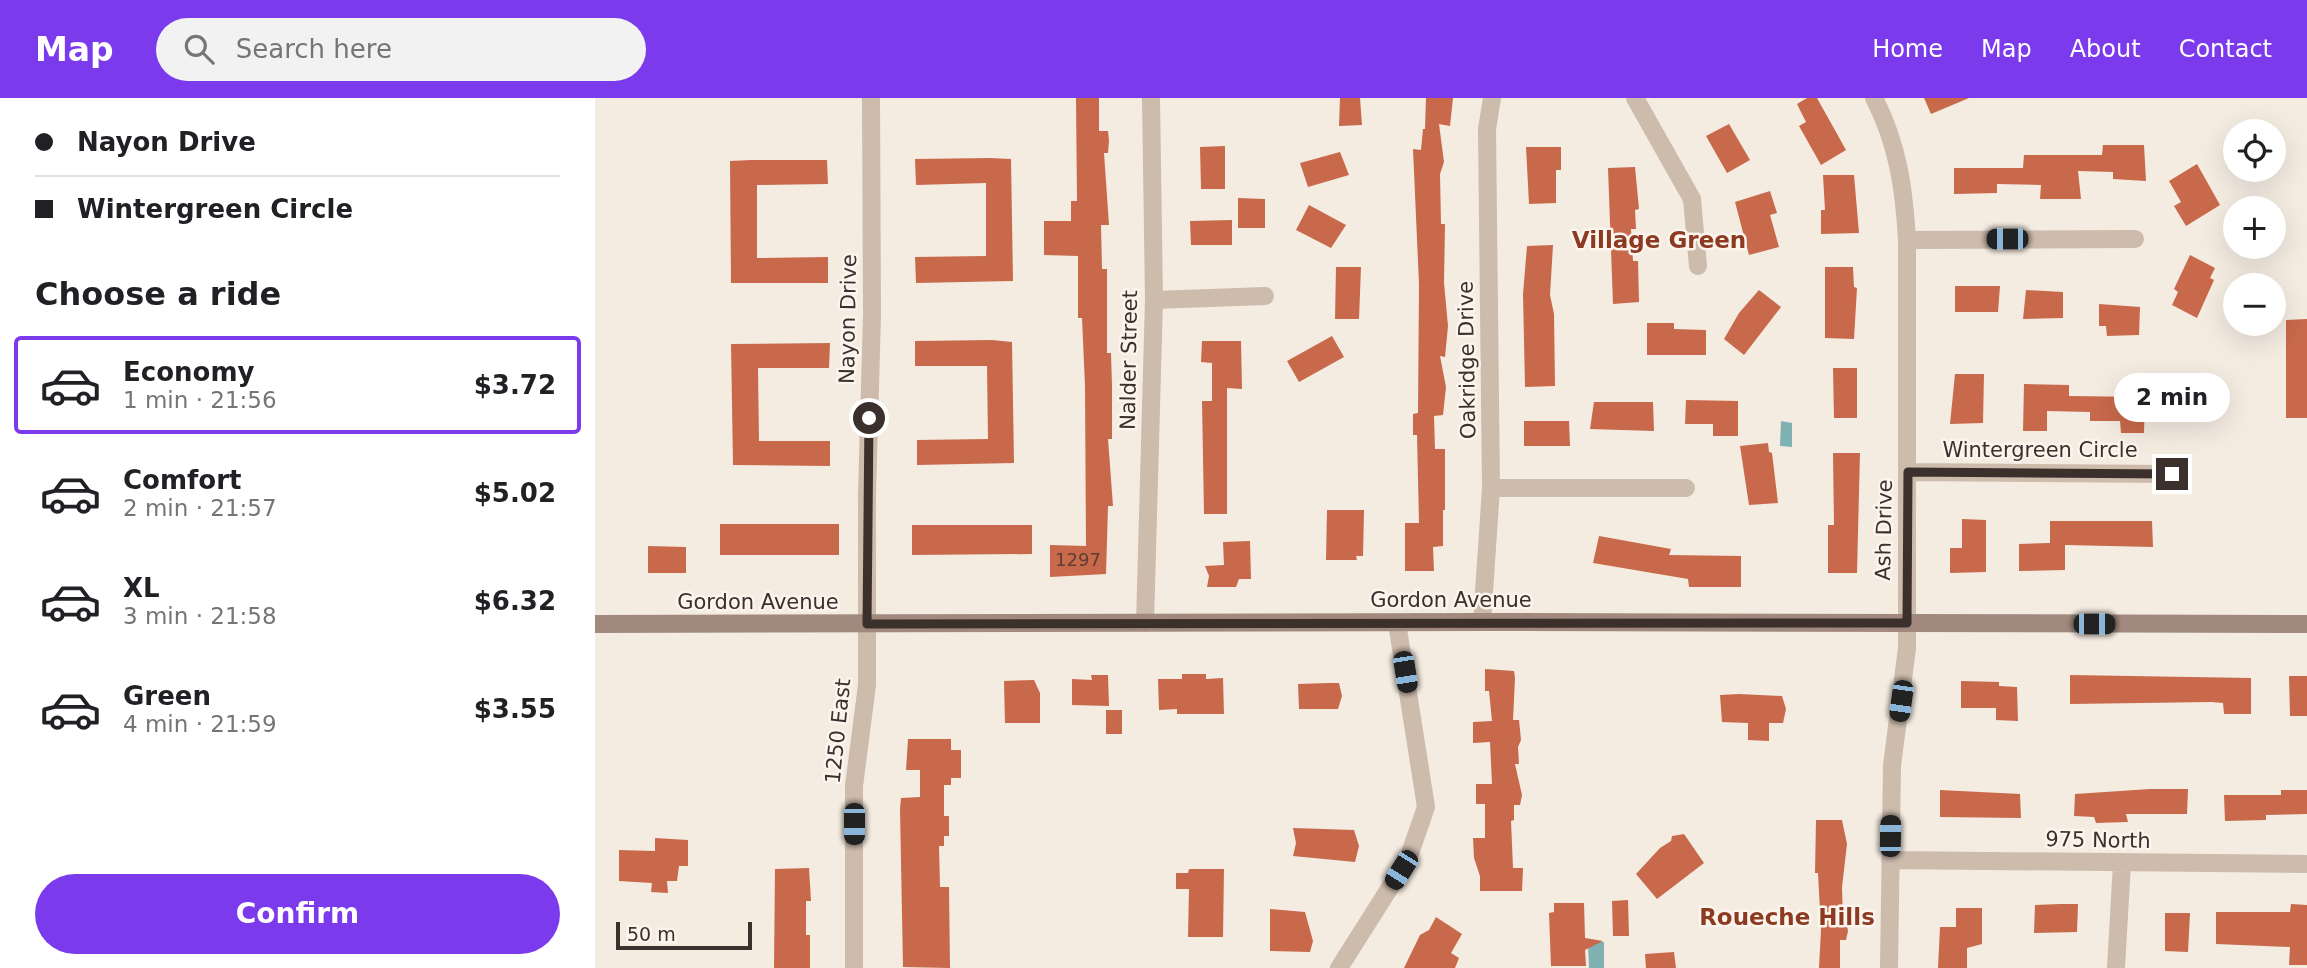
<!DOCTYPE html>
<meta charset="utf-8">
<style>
:root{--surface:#fff;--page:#f2f2f2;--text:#202124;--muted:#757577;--line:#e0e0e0;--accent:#7c3aed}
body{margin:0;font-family:"DejaVu Sans",sans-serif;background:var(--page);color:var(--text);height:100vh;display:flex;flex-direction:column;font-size:26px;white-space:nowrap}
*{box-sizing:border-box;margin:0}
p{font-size:23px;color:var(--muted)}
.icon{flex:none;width:38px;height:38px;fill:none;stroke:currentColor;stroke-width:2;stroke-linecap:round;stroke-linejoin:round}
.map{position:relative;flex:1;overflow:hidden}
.details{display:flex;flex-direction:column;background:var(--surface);width:595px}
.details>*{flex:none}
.top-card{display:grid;align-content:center;height:154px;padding:0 35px;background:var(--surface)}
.buttons{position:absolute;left:1628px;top:21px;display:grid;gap:14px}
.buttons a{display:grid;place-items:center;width:63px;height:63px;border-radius:50%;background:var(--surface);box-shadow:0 7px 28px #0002;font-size:35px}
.scale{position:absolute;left:21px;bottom:18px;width:136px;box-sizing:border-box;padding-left:7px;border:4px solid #3b302b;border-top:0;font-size:19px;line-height:24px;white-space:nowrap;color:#3b302b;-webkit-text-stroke:5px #fbf5ee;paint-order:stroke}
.end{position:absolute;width:32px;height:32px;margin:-16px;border:9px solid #3b302b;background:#fff;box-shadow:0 0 0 4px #fff}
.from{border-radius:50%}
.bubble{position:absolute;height:49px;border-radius:24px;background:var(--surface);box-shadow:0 7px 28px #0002;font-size:23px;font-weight:800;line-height:49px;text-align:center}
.car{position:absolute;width:21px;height:42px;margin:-21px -10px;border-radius:9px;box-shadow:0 0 5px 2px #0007;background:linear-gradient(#222 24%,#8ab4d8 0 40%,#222 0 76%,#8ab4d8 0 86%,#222 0)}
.top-card b{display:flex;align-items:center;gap:24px;height:66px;font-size:26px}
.top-card b+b{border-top:2px solid var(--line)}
.top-card i{width:18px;height:18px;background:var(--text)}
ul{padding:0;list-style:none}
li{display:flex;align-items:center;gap:21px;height:98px;margin:0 14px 10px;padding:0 21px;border:4px solid transparent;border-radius:7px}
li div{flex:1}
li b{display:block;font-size:26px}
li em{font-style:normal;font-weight:800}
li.selected{border-color:var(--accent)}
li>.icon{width:63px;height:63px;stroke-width:1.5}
h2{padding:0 35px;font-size:32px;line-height:84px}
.cta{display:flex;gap:14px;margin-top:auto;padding:14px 35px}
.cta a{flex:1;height:80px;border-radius:42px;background:var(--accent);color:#fff;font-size:28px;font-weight:800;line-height:80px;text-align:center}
header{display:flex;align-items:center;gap:42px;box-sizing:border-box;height:98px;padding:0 35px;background:var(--accent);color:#fff}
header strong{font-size:33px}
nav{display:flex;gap:38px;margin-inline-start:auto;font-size:24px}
.search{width:490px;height:63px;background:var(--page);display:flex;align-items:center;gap:18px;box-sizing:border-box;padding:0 24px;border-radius:38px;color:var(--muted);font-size:26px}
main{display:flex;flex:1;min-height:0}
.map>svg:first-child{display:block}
.water{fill:#7fb0b2}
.building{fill:#c8694b}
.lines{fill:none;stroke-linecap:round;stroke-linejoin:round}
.street{stroke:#cdbbac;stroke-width:18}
.secondary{stroke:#a18a7d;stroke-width:18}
.route{stroke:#3b302b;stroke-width:9}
.labels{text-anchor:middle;stroke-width:5;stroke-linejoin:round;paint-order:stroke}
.number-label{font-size:18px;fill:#5e3e33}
.street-label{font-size:21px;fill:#3b302b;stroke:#fbf5ee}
.neighbourhood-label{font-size:23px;font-weight:bold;fill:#8c3b22;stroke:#fbf5ee}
</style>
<header>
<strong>Map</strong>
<div class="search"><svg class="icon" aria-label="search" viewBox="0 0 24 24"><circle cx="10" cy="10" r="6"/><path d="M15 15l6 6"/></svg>Search here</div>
<nav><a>Home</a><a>Map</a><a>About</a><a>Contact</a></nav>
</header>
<main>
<section class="details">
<div class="top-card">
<b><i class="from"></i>Nayon Drive</b>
<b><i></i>Wintergreen Circle</b>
</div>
<h2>Choose a ride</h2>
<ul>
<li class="selected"><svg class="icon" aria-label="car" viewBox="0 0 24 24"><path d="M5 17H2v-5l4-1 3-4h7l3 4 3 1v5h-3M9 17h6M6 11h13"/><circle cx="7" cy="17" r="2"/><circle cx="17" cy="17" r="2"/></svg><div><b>Economy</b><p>1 min · 21:56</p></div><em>$3.72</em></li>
<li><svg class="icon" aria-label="car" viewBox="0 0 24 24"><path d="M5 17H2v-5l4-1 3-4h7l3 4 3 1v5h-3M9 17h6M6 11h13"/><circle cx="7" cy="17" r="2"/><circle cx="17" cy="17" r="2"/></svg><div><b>Comfort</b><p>2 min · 21:57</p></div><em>$5.02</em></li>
<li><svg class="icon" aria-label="car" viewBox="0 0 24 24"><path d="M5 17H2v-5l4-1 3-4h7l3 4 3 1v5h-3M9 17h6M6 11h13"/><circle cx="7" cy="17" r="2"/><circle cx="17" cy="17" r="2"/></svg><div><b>XL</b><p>3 min · 21:58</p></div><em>$6.32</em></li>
<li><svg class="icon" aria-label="car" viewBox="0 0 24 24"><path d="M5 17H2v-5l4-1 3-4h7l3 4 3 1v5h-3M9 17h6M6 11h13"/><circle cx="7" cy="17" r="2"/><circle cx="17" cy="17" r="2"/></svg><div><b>Green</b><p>4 min · 21:59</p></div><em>$3.55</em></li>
</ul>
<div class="cta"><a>Confirm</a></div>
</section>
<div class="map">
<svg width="1712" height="870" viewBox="0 0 1712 870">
<rect width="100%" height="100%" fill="#f4ebe1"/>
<!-- water -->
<path class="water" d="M1186,323L1197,325V349L1185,348Z
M993,844H1009V870H994Z"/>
<!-- building -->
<path class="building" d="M481,0H504V33H513L514,43L513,55H509L514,127H506L507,171H512V255H516L517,288V341H513L518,408H513L511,476L455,479V447L491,448L490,288L487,220H483V158L449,157V123H476V103H482Z
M745,0H765L767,27L744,28Z
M831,0H858L855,28L844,26L849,64L845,76L846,126H850L849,185L853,228L850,259L845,258L851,289L848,317L839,318L840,351H850V412H848V448L838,449L839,473H810V425H824L822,337H818V316L823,315L824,186L818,51L826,52L828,31H830Z
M1212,0H1222L1251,52L1226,67L1204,28L1211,24L1202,6Z
M1329,0H1374L1336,16Z
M1134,26L1155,62L1132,75L1111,38Z
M1508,47H1549L1551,83L1518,81V74L1483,73L1486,101H1445L1446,87L1402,86V95L1359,96V70H1428L1429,57H1507Z
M630,48V91H606L605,49Z
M931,49H966V72H961V105L934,106Z
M745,54L754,77L713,89L705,65Z
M395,60L416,61L418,183L321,185L320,159L391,158V85L321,87L320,61Z
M156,62H232L233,86L162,87V160L233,159V185H136L135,63Z
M1602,66L1625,107L1591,128L1579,108L1586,104L1574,83Z
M1040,69L1044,111L1040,112L1041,131H1036L1038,163H1043L1044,204L1018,206L1013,70Z
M1228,77H1259L1264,135L1226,136V112H1230Z
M1175,93L1182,115L1175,117L1184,149L1154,157L1140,104Z
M643,100L670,101V130H643Z
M714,107L751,127L736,150L701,132Z
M637,122V147H596L595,123Z
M958,147L955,197L959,216L960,288L930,289L928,196L932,148Z
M1595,157L1620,170L1615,180L1619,182L1602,220L1577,207L1583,194L1579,191Z
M741,169H766L764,221H740Z
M1230,169H1258L1259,189L1262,190L1259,241L1230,240Z
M1360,188H1405L1403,214H1360Z
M1164,192L1186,209L1149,257L1129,241L1144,215Z
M1431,192L1468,194V220L1428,221Z
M1504,206L1545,209L1544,237L1512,238L1511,228H1504Z
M1712,221V320H1691V222Z
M1052,225H1079V231L1111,232V257H1052Z
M737,238L749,259L704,284L692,263Z
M397,242L417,244L419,365L322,367V342L393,341L392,268H320V243Z
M607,243H646L647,291L632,290V416H609L607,303H617V265L606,264Z
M235,245L234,270H163L164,343H235V368L138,367L136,246Z
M1238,270H1262V320H1239Z
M1360,276H1389L1388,325L1355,326Z
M1429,286L1474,287V298L1550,299L1549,335H1526L1525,323H1495V314L1452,313V333H1428Z
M1091,302L1143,303V338H1118V326H1090Z
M999,304H1058L1059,333L995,331Z
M929,323H974L975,348H929Z
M1173,345L1174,354L1177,355L1183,405L1154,407L1145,348Z
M1238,355H1265L1262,475H1233V427H1239Z
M732,412H769L768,458H761L762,462H731Z
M1367,421L1391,422V474L1355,475V450H1367Z
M1455,423H1557L1558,449L1470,447V472L1424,473V446L1455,445Z
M125,426H244V457H125Z
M317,427H437V456L317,457Z
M1004,438L1076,451L1074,457L1146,458V489H1094L1093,481L998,465Z
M655,443L656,481H644L641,489H612L614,478L610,468L629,467L628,444Z
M53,448L91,449V475H53Z
M890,571L919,573L920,580L918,622H924L926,642L923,649L924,666H920L927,697L925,707H919V722L916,723L918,770H928L927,793H885V778L879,760L878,740H890V706H881V686H897L895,644L878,645V624L897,623L894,593H890Z
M587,576H611V581L628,580L629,616H582V611L564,612L563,581H587Z
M496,577H513L514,608L477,607V581L497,582Z
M1475,577L1656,580V616H1629L1628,605L1616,604L1475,606Z
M1694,578H1712V618H1695Z
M439,582L445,595V625H410L409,583Z
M1366,583L1404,584V588L1422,589L1423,623L1401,622V610H1366Z
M733,585H744L747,598L743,611H704L703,586Z
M1144,596L1187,598L1191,611L1188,625H1174V643L1153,642V625L1127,624L1125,597Z
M511,612H527V636H511Z
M313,641H356V652H366V680H356V687H349V718H354V738H349V748H344L345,789H354L355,870L308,869L305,711L306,700L325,699V672H311Z
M1555,691H1593L1592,716H1531L1533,724L1501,725L1499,719L1479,718L1480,696Z
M1345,692L1425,696L1426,720L1345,719Z
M1686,692H1712V716L1671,717V722L1630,723L1629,697H1686Z
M1221,722H1247L1252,746L1247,789L1248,822H1251L1253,833L1251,842H1245V870H1224L1226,832L1223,775H1220Z
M698,730L759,732L764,748L760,764L698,758L701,745Z
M1089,736L1109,765L1062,801L1041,776L1065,750L1076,743L1077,738Z
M60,740L93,742V768H84L82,783H72L73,795L56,794L57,785L24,783V752L60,753Z
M214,770L216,803H211V837H215V870H179L180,771Z
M594,771H629L628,839H593L594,791H581V775H593Z
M1033,802L1034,838H1018L1017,803Z
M959,805H989L990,840L1008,843L990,852L991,868H956L954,815L959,814Z
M1465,806H1483L1482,834L1439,835L1440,807Z
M1696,806L1712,807V867H1694L1695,849L1621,846V814H1695Z
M1361,810H1387V846L1372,850V870H1343L1345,829H1361Z
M675,811L710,814L718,843L715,854L675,853Z
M1570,815H1595L1593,854L1570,853Z
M841,819L867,836L856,855L864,860L860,870H809L825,837L834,832Z
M1079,854L1081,870H1051L1050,856Z"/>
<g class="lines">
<!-- street -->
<path class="street" d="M1040,0L1097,101L1103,168
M1279,0C1303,46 1309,91 1312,142V550L1297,668L1294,870
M1312,142L1540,141
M559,202L670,198
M1313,374L1577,376
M896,390H1091
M887,524L896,390L892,31L897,0
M550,525L559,202L556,0
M1295,762L1712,766
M259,870V688L272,587V396L277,217L276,0
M744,870L813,761L831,709L802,525
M1521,870L1527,765"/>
<!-- secondary -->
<path class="secondary" d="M0,526L887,524L1712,526"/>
</g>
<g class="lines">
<!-- route -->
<path class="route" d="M274,320L272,526L1312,525L1313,374L1577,376"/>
</g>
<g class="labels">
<!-- number labels -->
<g class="number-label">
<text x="483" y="468">1297</text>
</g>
<!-- street labels -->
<g class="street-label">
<text transform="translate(253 221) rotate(-89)" y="7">Nayon Drive</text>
<text transform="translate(534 262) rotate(-89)" y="7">Nalder Street</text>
<text transform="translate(872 262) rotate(-91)" y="7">Oakridge Drive</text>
<text x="1445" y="359">Wintergreen Circle</text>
<text transform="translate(1289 432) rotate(-89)" y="7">Ash Drive</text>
<text x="856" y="509">Gordon Avenue</text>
<text x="163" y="511">Gordon Avenue</text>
<text transform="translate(243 633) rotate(-84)" y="7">1250 East</text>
<text transform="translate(1503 742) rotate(1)" y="7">975 North</text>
</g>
<!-- neighbourhood labels -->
<g class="neighbourhood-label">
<text x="1064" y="150">Village Green</text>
<text x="1192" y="827">Roueche Hills</text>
</g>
</g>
</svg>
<div class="buttons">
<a><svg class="icon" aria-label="locate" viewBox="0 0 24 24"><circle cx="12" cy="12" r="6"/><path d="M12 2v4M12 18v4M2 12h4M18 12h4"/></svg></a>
<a>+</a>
<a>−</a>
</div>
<div class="scale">50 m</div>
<i class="end from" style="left:274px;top:320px"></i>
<i class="end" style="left:1577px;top:376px"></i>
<div class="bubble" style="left:1519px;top:275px;width:116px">2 min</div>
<i class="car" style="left:1412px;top:141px;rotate:270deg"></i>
<i class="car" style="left:1499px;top:526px;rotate:90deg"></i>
<i class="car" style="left:810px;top:574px;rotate:171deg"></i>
<i class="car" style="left:1306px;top:603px;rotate:188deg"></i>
<i class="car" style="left:259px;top:726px;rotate:180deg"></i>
<i class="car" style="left:1295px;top:738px;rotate:1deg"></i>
<i class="car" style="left:806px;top:772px;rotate:212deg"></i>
</div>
</main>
